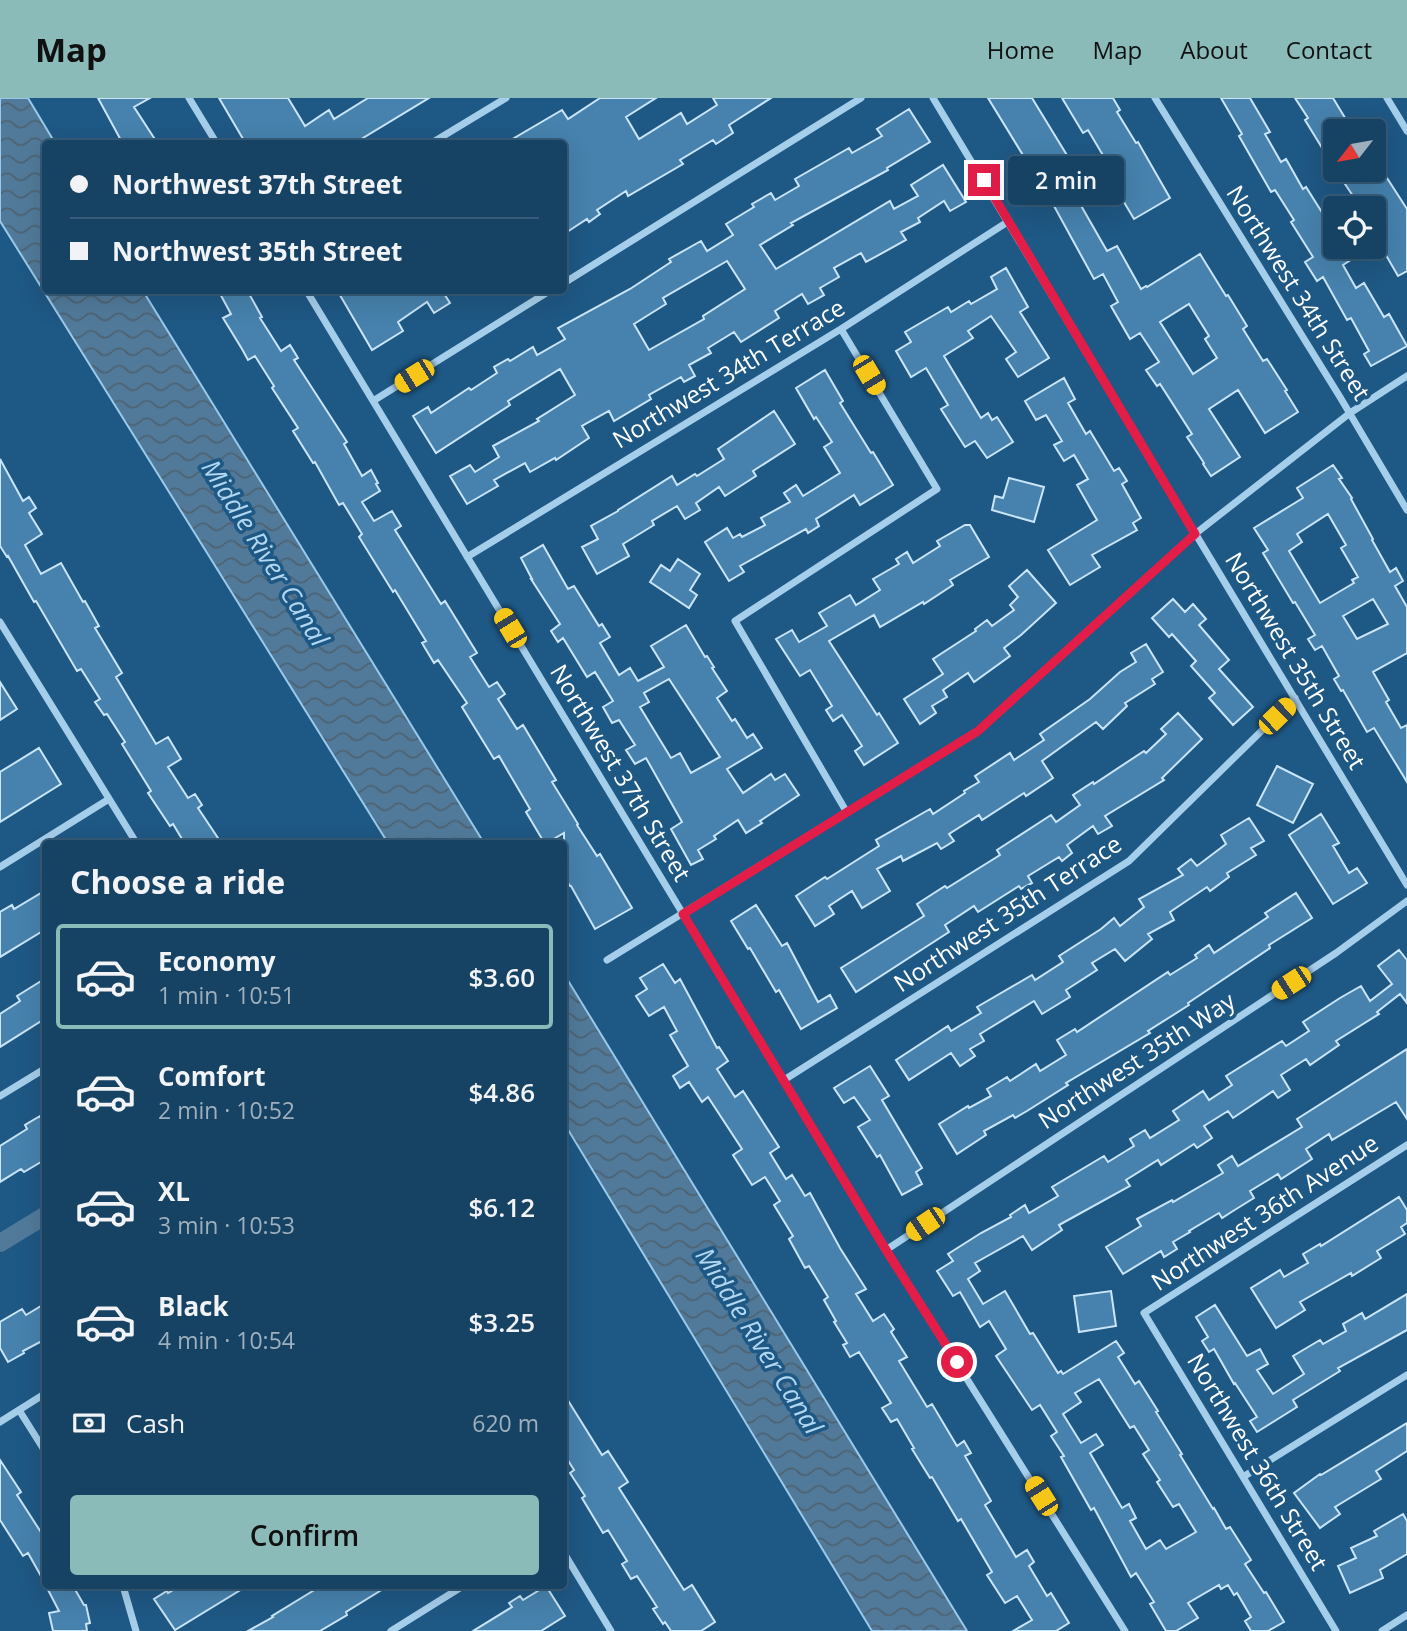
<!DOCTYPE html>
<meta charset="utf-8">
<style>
:root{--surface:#164263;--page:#234d6c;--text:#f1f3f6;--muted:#9eb0be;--line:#355b78;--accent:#8bbbb9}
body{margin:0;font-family:"Open Sans",sans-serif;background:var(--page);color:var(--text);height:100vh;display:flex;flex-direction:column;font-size:26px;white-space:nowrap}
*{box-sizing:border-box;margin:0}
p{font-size:23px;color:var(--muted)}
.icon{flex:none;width:38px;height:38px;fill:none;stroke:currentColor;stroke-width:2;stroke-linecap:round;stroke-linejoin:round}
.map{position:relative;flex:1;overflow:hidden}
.side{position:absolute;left:42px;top:742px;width:525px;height:749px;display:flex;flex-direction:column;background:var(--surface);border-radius:7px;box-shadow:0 7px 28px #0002,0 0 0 2px var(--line)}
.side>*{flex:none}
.guide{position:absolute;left:42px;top:42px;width:525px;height:154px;border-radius:7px;box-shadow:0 7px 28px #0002,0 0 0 2px var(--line);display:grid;align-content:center;height:154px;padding:0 28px;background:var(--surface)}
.needle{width:46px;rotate:239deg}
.tools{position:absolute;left:1323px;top:21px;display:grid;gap:14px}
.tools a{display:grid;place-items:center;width:63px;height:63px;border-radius:7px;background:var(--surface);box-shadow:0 7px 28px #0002,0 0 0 2px var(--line);font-size:35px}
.end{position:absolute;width:32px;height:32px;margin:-16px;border:9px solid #e11d48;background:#fff;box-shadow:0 0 0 4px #fff}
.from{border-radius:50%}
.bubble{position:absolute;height:49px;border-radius:7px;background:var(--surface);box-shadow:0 7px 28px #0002,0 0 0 2px var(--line);font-size:23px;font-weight:600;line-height:49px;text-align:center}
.car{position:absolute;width:21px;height:42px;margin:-21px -10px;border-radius:9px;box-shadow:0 0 5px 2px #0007;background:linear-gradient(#f5c518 24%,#345 0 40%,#f5c518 0 76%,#345 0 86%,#f5c518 0)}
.guide b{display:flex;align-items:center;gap:24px;height:66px;font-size:26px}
.guide b+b{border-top:2px solid var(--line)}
.guide i{width:18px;height:18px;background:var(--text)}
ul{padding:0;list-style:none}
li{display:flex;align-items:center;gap:21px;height:105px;margin:0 14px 10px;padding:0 14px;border:4px solid transparent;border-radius:7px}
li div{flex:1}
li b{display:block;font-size:26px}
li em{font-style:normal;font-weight:600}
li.selected{border-color:var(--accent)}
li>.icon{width:63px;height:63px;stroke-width:1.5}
h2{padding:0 28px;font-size:32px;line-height:84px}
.pay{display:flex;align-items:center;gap:18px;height:77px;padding:0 28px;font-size:26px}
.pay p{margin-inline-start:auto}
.action{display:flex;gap:14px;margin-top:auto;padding:14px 28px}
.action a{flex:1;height:80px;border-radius:7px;background:var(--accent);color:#111;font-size:28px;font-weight:600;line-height:80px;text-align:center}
header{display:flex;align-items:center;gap:42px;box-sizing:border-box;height:98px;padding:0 35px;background:var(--accent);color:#111}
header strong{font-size:33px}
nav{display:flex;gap:38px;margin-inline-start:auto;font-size:24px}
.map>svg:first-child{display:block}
.water{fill:url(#water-waves);stroke:#99caeb;stroke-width:2}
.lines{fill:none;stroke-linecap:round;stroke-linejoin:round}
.canal{stroke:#517a9a;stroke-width:18}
.building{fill:#4682ad;stroke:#cae5f7;stroke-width:2;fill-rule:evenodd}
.street{stroke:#a5ceea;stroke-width:7}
.route{stroke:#e11d48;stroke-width:9}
.labels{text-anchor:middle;stroke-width:7;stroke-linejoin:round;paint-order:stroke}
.street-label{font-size:24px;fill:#fff;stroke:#1e5884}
.water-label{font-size:26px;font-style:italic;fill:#b1d7f1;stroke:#1e5884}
</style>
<header>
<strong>Map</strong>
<nav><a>Home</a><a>Map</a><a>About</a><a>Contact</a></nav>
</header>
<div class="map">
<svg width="1407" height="1533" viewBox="0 0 1407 1533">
<defs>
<pattern id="water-waves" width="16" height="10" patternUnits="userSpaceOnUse" patternTransform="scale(1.75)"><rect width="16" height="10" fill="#517a9a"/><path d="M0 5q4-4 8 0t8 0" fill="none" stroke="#4e6373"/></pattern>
</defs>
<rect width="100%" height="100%" fill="#1e5884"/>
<!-- water -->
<path class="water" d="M0,0H28L55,45L46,46V192L143,193L484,745H388L0,123Z
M564,876L967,1533H872L564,1025Z"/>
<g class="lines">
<!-- canal -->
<path class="canal" d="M0,1145L46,1117"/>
</g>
<!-- building -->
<path class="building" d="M98,0H150L134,9L158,46H123Z
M219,0H288L305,28L329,12L334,21L368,0H429L353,46H246Z
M600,0H656L626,19L639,41L681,15L687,26L717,7L713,0H771L729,27L733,35L716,46L713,42L680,62L683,66L628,98L626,93L597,112L600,116L589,124L587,121L564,136V46H504L562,12L568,21Z
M988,0H1032L1087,90L1075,97L1107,153L1117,148L1141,191L1146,188L1147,189L1200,156L1226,198L1228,197L1247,228L1243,231L1263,263L1267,261L1287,292L1285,293L1298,314L1265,335L1238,292L1209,311L1240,359L1211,378L1203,366L1204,365L1187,339L1192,336L1160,286L1157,288L1146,272L1159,264L1140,235L1130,241L1111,208L1118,204L1103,176L1094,181L1031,66L1029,67ZM1189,206L1209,238L1205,241L1217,260L1193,276L1160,224Z
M1062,0H1113L1120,12L1117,14L1136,45L1138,44L1170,100L1134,121L1115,89L1120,86L1088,32L1083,35Z
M1221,0H1250L1270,34L1265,36L1281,64L1286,61L1303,91L1306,89L1335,135V149H1351L1357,158L1343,167L1356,190L1364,185L1384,219L1389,216L1407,248L1371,268L1364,256L1369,253L1351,220L1347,222L1323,179L1317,183L1305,164L1313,159L1291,124L1294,122L1275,92L1271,94L1239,38L1242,36Z
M1295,0H1333L1353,33H1335V46L1324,53L1305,22L1308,20Z
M909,11L930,44L887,70L888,72L791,125L793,127L760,147L776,171L890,103L894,111L918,98L911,87L943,67L966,104L950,113L944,103L918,120L920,124L901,134L906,142L866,164L861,155L834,170L839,179L820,190L824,197L808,206L802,196L775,213L779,220L741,244L734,234L708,250L711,255L689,267L695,278L684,284L681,279L649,297L651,301L614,323L609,313L582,328L589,340L556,362L555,360L530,374L525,365L494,382L498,388L467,406L450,378L470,367L475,374L499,359L493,348L539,323L537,321L575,297L560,271L508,303L510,307L436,355L413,318L428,309L431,315L469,290L471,292L497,275L494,269L508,261L510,263L533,249L537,257L565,241L558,230L630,191L671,164L669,161L701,143L707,153L733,137L726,126L754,109L752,106L771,95L775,102L799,88L795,81L849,50L852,55L882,38L877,31ZM727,163L745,191L703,218L704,221L649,252L634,226L666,206L663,200Z
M1378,66L1407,111V173L1398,178L1379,145L1374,149V110H1361L1339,77L1346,72H1374V69Z
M1006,170L1028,209L1020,214L1049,260L1018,279L1006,261L1016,254L991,218L968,233L973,240L944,258L981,320L988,315L992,322L997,319L1013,344L987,360L975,343L965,349L941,311L948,307L926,270L911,279L896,253L911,244L905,234L948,209L951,214L969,203L971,206L997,191L991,179Z
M218,192H247L262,219L260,220L281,253L290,247L298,260L294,262L347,344L344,346L362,378L371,372L378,385L376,386L380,393L362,404L374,423L392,413L401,428L395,432L441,506L445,503L477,555L470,559L489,589L497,584L505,596L498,601L517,631L523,627L556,682L552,684L578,726L577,727L597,758L600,756L632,810L595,831L571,788H570L564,779V735L545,746L526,714L530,711L499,658L494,661L462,609L467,605L438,562L434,565L422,545L426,543L395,492L393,494L359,439L362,436L343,405L339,407L315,364L313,365L293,333L298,330L272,290L274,288L255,258L248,262L242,251L223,220L231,216Z
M337,192H445L443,194L450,205L434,215L427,204L398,224L403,233L372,252Z
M825,272L843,303L840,305L871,355L873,354L893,387L860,407L854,397L816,421L819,428L808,435L806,431L740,468L744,474L729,483L705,444L727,430L733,440L740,436L742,439L765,427L761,420L790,404L784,395L796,387L803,398L840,375L824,349L832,344L816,319L814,321L796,290Z
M1064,280L1075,301L1068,305L1086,336L1090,333L1114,373L1119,370L1127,383L1122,386L1141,420L1133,425L1137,432L1092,457L1100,469L1070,487L1048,452L1097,422L1077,387L1088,381L1074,357L1064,363L1054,347L1062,343L1046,317L1036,322L1025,303Z
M774,313L795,346L753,373L756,378L725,398L719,389L696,405L700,412L685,421L677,408L652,423L654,427L623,446L629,458L597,476L582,449L598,441L591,428L618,413V412L672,378L677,387L695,376L697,378L724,361L718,351Z
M0,361L23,403L29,399L36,410L29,415L42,436L25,447L41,476L61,465L83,504L85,503L99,528L95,530L122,575L116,579L156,646L168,639L181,661L168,669L188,700L195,696L202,707L198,710L222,746H185L173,726L170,728L148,695L151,693L122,646L125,644L107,616L104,617L95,604L100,601L81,571L77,573L36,503L34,504L8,458L7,459L0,448Z
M1333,367L1342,380L1339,381L1352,400L1351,401L1373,441L1372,442L1390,474L1396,470L1403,483L1395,488L1407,509V555L1373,574L1389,602L1386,604L1401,630L1407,627V684L1374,630L1367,634L1343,592L1341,593L1334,581L1339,578L1322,548L1315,552L1308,541L1315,537L1295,504L1293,505L1263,455L1268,452L1254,430L1303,400L1297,390ZM1328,416L1346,447L1341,450L1358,479L1352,482L1354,485L1320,505L1289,453L1302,444L1297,436ZM1373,501L1388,526L1357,541L1343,518Z
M1009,380L1044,389L1034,424L992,412L995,398L1003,400Z
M965,427H970L989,459L950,482L953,487L924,506L923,504L880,529L874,517L829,543L877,617L879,615L898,645L864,667L855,653L862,648L842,617L833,623L826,612L832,608L810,572L800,578L776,541L792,532L799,544L827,528L819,515L850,497L856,507L880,492L873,481L899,466L896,461L907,454L913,465L940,448L937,443Z
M543,447L568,491L574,488L599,528L602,526L610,539L600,545L619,577L630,570L638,583L664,569L651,548L686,527L705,559L707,558L714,569L712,570L727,593L717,600L732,623L735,621L747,640L753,636L762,650L727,671L743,695L771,676L775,682L785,676L799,697L760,723L762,725L746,735L738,722L714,738L716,741L698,752L703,761L691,767L671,731L682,724L646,660L635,666L626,652L635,647L619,622L612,625L603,609L613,603L595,574L587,579L563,540L558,544L551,533L560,526L531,481H532L521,460ZM669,581L720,659L691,675L680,655L671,660L640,609L649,604L644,595Z
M678,461L700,476L690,492L697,497L689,510L650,484L661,467L670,473Z
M1027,472L1056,505L1021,537L1004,550L1010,558L974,584L968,575L943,592L947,599L932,608L936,615L920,626L904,601L943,576L933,561L976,533L975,531L987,522L992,528L1014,512L1010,507L1018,499L1009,488Z
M1173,501L1185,514L1193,506L1206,521L1199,527L1229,562L1219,571L1253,609L1233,627L1209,600L1215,595L1191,568L1196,563L1172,536L1169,539L1152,520Z
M1146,546L1163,574L1152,581L1155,586L1125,605L1127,608L1103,631L1096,624L1042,663L1053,680L1026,698L1024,695L982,722L979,717L949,736L954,743L941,751L937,745L903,763L901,758L877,771L890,793L862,810L852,793L829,808L834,816L815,828L796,798L825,779L827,781L879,748L876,742L930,711L933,716L965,695L964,693L979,684L975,678L1010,655L1014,662L1044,642L1040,636L1090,601L1120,574L1136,564L1131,555Z
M0,584L17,611L0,622Z
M1178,615L1202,641L1162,680L1164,682L1105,718L1112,728L1098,736L1093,728L1067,747L1072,755L1062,763L1059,759L1028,778L1032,785L1021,791L1019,788L978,814L974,808L945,827L949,834L856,894L841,870L924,818L917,806L945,788L947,790L1000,757L997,752L1051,717L1056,724L1080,707L1073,697L1093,684L1094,686L1144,653L1146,655L1166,636L1161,631Z
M39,650L61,686L0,724V674Z
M1277,668L1313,686L1293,725L1257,707Z
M1321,716L1339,745L1333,748L1349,775L1357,770L1367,785L1333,806L1289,737Z
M1249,720L1264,743L1251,750L1256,757L1227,775L1229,779L1210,793L1207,789L1170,814L1174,822L1148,836L1152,841L1125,863L1115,851L1092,865L1097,872L1066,892L1070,899L1042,916L1034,903L980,936L984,943L970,951L975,958L960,968L951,955L909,982L896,962L948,928L951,933L981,915L977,909L1032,877L1035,882L1063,864L1059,858L1101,831L1114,820L1120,828L1144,809L1139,801L1183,777L1178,771L1191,761L1197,768L1226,746L1221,737Z
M46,792V831L0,859V814L12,807L14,811Z
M1296,795L1312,820L1269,847L1270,850L1188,905L1189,907L1148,933L1150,935L1066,985L1068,987L1027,1013L1015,1020L1013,1017L984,1033L986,1037L957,1056L939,1026L968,1008L969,1010L991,998L987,991L1007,979L1010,983L1036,966L1040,973L1066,957L1057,942L1075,931L1077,934L1168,874L1170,877L1197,860L1195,857L1209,847L1214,855L1268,819L1265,815Z
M756,807L782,848L787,845L818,904L830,897L837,910L801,931L779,892L776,894L750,850L748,851L731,823Z
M1399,852L1407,862V905L1400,896L1377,914L1379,916L1336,943L1339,947L1310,967L1306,961L1281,977L1290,992L1278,1000L1273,993L1233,1020L1228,1013L1204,1028L1212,1040L1197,1050L1194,1046L1161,1067L1158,1062L1126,1082L1130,1088L1059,1127L1062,1132L1032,1152L1023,1138L975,1165L980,1173L968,1181L983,1206L1005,1193L1030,1236L1033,1235L1058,1275L1061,1273L1063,1276L1116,1243L1124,1255L1118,1259L1135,1286L1139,1283L1158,1313L1156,1314L1182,1356L1180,1357L1213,1411L1214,1410L1226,1431L1230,1429L1251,1462L1245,1466L1264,1495L1266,1494L1284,1524L1268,1533H1251L1245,1523L1251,1519L1237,1495L1234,1497L1228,1487L1221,1491L1219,1487L1188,1505L1198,1520L1176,1533H1166L1150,1506L1154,1504L1136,1475L1131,1479L1094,1410L1091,1412L1061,1359L1064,1358L1051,1338L1057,1334L1040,1307L1032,1312L996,1258L1006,1251L989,1223L980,1229L960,1194L953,1198L937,1173L953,1163L948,1156L981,1135L1011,1119L1010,1117L1025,1107L1029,1115L1058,1098L1052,1089L1104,1058L1108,1064L1134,1048L1130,1041L1145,1032L1150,1040L1179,1022L1173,1013L1203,993L1209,1002L1232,987L1226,978L1282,943L1286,948L1309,933L1303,924L1340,900L1361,888L1370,903L1392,886L1378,868ZM1099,1281L1130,1330L1134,1328L1149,1352L1143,1356L1160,1382L1157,1384L1173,1409L1179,1406L1196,1434L1166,1451L1160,1442L1146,1451L1130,1423L1136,1420L1129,1406L1122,1410L1090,1355L1103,1347L1096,1336L1081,1345L1063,1316L1081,1304L1075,1295Z
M663,866L675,885L680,881L717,950L719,949L728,963L717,971L735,999L743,993L779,1049L770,1055L786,1081L792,1077L805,1098L810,1095L840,1150L866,1191L856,1196L873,1223L884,1216L894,1231L891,1234L907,1259L899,1263L927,1309L932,1306L957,1348L964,1343L971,1355L965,1358L991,1403L985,1407L1016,1459L1027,1452L1034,1464L1029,1468L1047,1498L1051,1495L1069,1525L1056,1533H1013L1032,1522L1017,1498L1005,1505L987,1477L992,1474L961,1421L958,1423L932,1379L930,1380L912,1351L914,1350L897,1321L891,1324L882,1310L891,1305L859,1254L850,1259L843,1247L847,1245L834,1224L836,1223L824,1202L828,1199L809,1168L805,1170L789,1141L793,1138L774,1107L780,1103L765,1079L752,1087L733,1057L742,1051L708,999L702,1004L689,984L680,990L673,978L688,968L670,937L677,933L664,909L649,918L636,898L647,891L640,880Z
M46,880V920L0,949V916L20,903L17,898Z
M1407,951V1021L1396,1004L1332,1042L1329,1036L1306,1051L1312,1061L1281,1081L1278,1076L1250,1093L1254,1100L1233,1113L1222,1120L1219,1115L1189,1133L1190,1134L1173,1144L1177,1151L1164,1159L1161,1153L1123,1176L1106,1149L1141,1128L1137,1121L1172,1102L1173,1104L1223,1075L1218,1067L1232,1058L1238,1068L1302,1029L1297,1021Z
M870,968L889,998L882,1002L922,1070L916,1074L922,1086L902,1097L880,1057L877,1059L858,1029L870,1022L854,999L844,1005L834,990Z
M40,1018L46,1027V1061L24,1074L21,1071L0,1084V1048L27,1031L25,1027Z
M1399,1099L1407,1112V1125L1401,1129L1405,1136L1377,1153L1381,1160L1352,1178L1351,1175L1300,1204L1305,1212L1276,1230L1251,1190L1280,1172L1284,1179L1308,1165L1303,1156L1320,1146L1321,1148Z
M1111,1193L1116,1228L1079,1234L1074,1198Z
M1407,1196V1232L1338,1270L1340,1273L1293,1302L1297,1309L1257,1334L1250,1323L1257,1319L1235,1285L1234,1286L1214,1251L1209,1254L1202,1243L1208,1239L1196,1219L1215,1207L1247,1258L1260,1251L1268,1266L1257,1272L1273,1296L1304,1276L1293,1258L1320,1242L1323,1246L1346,1233L1343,1226L1362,1215L1365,1221Z
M46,1205V1241L23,1253L24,1255L8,1264L0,1250V1224L22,1211L26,1217Z
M564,1296L602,1357L608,1353L628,1384L619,1390L684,1492L692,1487L715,1524L701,1533H671L665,1524L663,1526L653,1511L657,1509L637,1478L631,1481L622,1466L627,1463L608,1432L603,1435L582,1400L585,1398L570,1375L574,1372L564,1356Z
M1407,1325V1353L1376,1373L1381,1381L1335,1409L1340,1416L1320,1430L1294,1395L1320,1376L1321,1377Z
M0,1362L21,1394L17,1397L46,1442V1487L28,1455L23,1458L0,1422Z
M1403,1416L1407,1423V1456L1380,1472L1383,1480L1350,1495L1338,1468L1356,1460L1351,1450L1377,1438L1374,1433Z
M46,1488H73L84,1507H86L90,1525L86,1526L87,1533H53L49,1515L59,1513Z
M180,1488H247L175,1532L154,1501L167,1493L168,1495Z
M321,1488H388L346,1514L347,1517L320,1533H248L273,1519L272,1518Z
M546,1488L565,1518L541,1533H473L512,1509L509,1505L520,1498L523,1502Z"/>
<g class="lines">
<!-- street -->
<path class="street" d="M189,0L217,46
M933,0L1407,787
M1155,0L1340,299L1407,412
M1387,0L1407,33
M430,46L506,0
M564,185L861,0
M306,192L886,1152L1125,1533
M841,231L937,391L735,523L846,713
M373,303L551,192
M467,459L841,231L1009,123
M0,524L137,746
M0,769L109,701
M607,862L978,633L1195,436L1350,315L1407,278
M784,982L1129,763L1295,600
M0,998L46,970
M886,1152L1336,855L1407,803
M19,1312L46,1355
M0,1324L46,1295
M1243,1379L1407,1277
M564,1455L611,1533
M123,1488L136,1533
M391,1533L463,1488
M1336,1533L1144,1215L1407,1047
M1382,1533L1407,1517"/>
</g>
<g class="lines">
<!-- route -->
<path class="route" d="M957,1264L886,1152L683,816L978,633L1195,436L984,82"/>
</g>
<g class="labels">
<!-- street labels -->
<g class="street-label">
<text transform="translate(1298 195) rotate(58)" y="8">Northwest 34th Street</text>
<text transform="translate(729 276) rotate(-31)" y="8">Northwest 34th Terrace</text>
<text transform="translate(1295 563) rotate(59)" y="8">Northwest 35th Street</text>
<text transform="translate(620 675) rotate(59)" y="8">Northwest 37th Street</text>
<text transform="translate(1008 816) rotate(-33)" y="8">Northwest 35th Terrace</text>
<text transform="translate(1137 963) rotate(-33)" y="8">Northwest 35th Way</text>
<text transform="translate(1265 1115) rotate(-33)" y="8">Northwest 36th Avenue</text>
<text transform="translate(1257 1364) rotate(59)" y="8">Northwest 36th Street</text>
</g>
<!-- water labels -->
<g class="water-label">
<text transform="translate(265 455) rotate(58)" y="9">Middle River Canal</text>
<text transform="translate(759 1243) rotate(58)" y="9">Middle River Canal</text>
</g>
</g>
</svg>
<div class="tools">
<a><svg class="needle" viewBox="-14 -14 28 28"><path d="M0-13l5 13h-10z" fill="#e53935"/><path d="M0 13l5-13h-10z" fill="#9eb0be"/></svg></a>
<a><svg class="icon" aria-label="locate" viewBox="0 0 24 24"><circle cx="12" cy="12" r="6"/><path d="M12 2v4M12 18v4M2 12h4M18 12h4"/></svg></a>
</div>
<i class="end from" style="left:957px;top:1264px"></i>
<i class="end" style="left:984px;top:82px"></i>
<div class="bubble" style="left:1008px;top:58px;width:116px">2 min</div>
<i class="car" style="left:869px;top:277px;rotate:149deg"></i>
<i class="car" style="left:414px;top:278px;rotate:238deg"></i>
<i class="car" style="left:510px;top:530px;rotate:329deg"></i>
<i class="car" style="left:1277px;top:618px;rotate:46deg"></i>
<i class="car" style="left:1291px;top:885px;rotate:237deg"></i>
<i class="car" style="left:925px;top:1126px;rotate:236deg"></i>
<i class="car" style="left:1041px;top:1398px;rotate:328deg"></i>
<div class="guide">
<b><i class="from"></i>Northwest 37th Street</b>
<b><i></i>Northwest 35th Street</b>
</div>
<section class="side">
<h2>Choose a ride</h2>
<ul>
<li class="selected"><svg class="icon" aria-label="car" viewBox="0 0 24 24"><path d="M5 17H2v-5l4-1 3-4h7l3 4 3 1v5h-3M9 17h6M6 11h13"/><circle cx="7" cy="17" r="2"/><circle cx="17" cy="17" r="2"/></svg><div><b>Economy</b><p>1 min · 10:51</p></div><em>$3.60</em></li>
<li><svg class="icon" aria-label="car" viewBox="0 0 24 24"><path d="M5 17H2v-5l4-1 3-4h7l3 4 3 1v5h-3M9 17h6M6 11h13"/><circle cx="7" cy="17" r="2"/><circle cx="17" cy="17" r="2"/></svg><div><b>Comfort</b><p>2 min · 10:52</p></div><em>$4.86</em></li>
<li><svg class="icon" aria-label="car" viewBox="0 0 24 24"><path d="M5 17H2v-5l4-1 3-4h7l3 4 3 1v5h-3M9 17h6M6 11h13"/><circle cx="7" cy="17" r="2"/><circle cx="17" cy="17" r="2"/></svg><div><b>XL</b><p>3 min · 10:53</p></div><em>$6.12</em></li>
<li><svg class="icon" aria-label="car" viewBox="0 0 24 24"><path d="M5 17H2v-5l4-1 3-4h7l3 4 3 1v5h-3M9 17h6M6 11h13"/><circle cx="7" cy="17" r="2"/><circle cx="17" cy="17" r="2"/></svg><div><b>Black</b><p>4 min · 10:54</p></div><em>$3.25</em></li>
</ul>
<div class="pay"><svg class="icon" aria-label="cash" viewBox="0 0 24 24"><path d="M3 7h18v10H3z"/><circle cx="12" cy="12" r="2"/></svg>Cash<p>620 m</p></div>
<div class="action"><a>Confirm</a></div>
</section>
</div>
